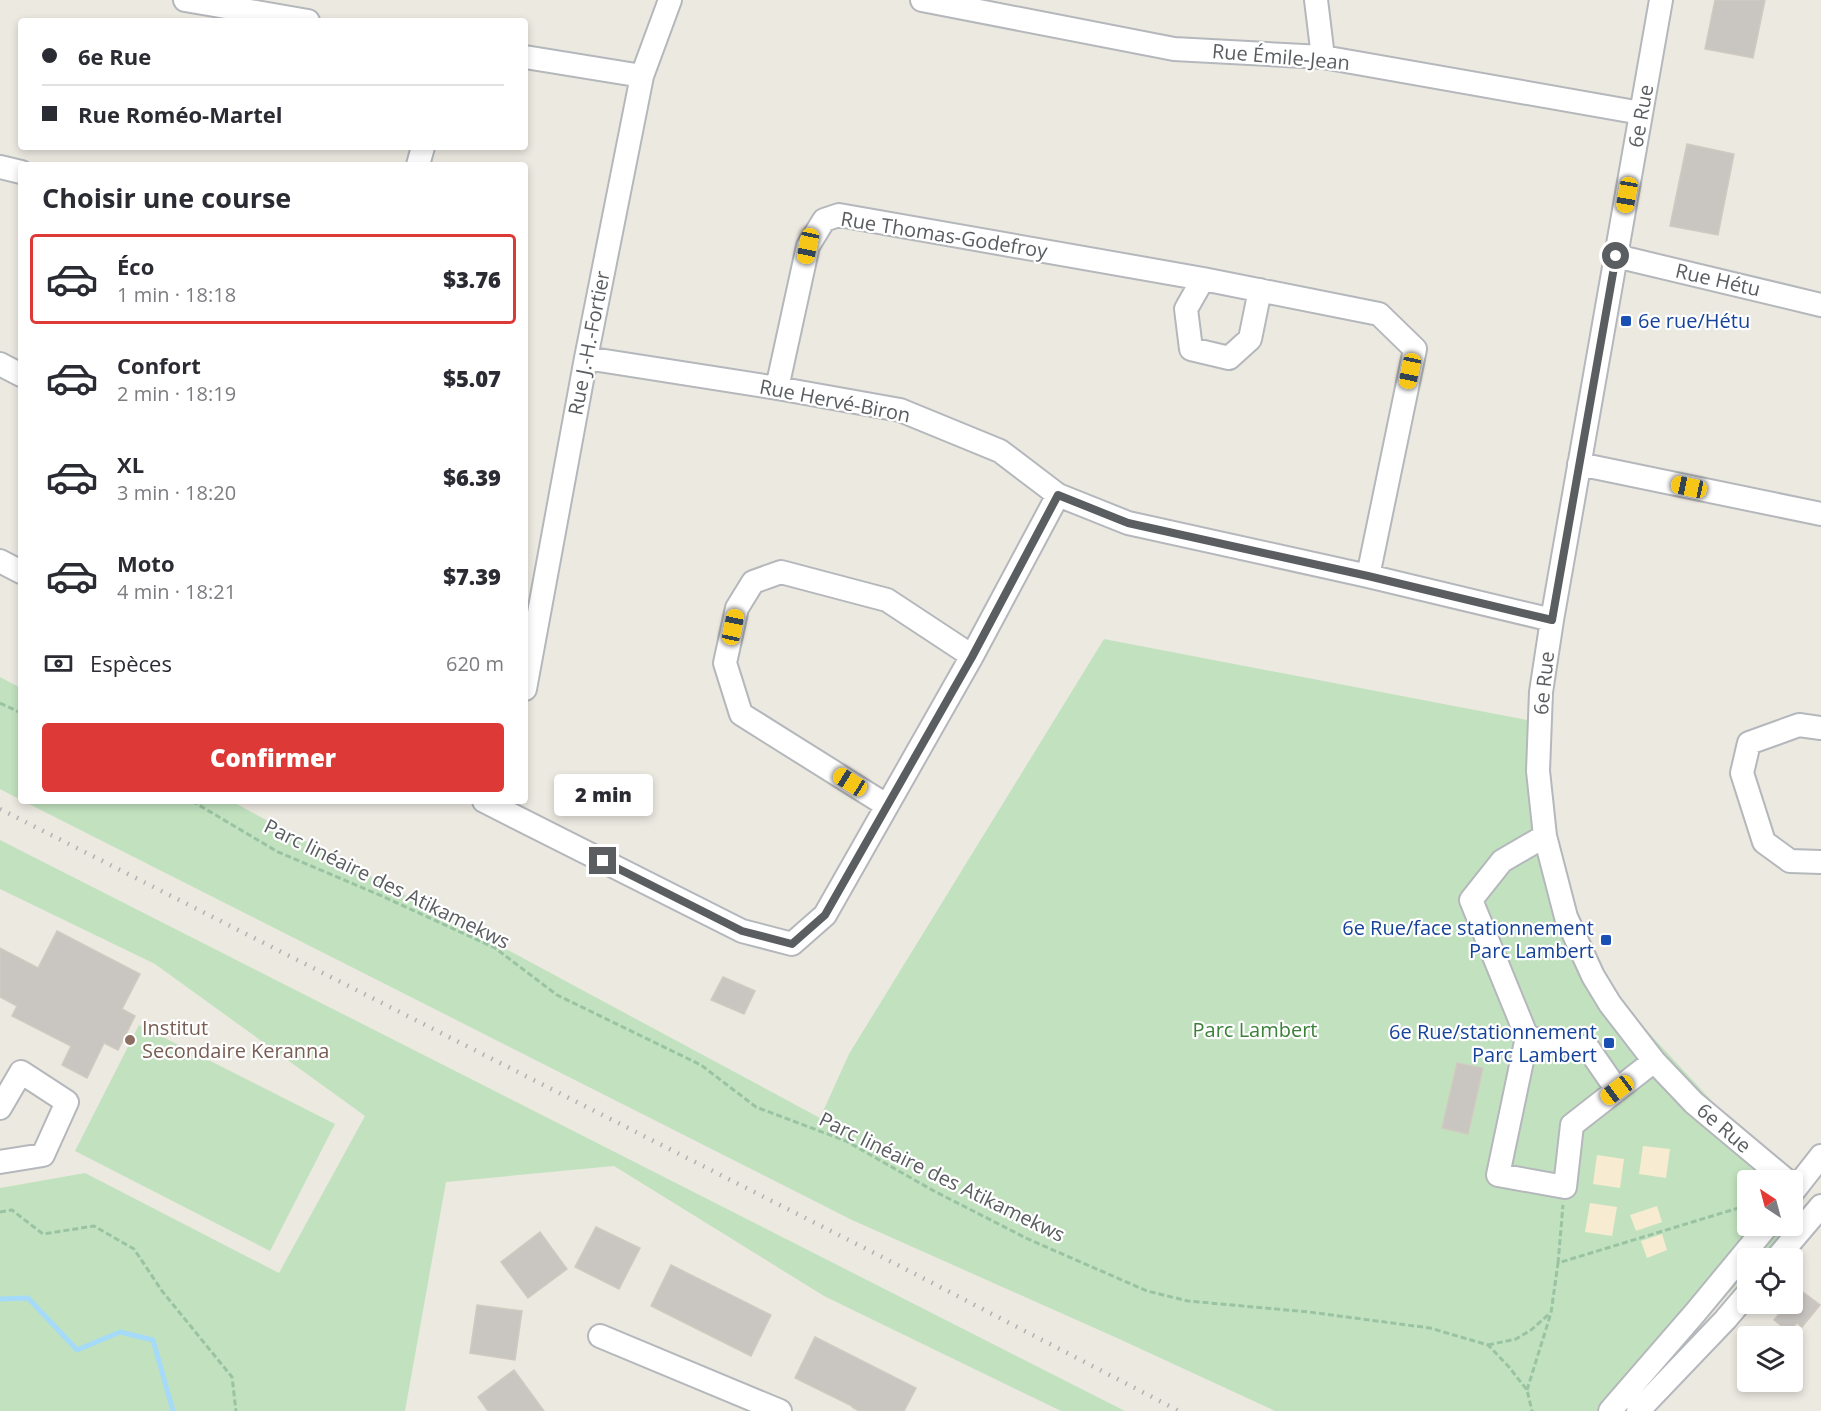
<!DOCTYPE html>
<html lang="fr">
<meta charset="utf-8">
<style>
:root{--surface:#fff;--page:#f7f7f7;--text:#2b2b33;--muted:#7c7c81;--line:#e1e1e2;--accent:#dc3937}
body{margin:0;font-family:"Open Sans",sans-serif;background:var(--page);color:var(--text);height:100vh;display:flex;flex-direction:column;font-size:22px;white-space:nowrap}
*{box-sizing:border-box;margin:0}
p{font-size:20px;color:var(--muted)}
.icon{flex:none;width:33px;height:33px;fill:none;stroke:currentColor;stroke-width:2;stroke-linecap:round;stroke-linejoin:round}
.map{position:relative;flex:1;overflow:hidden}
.sheet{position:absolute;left:18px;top:162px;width:510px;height:642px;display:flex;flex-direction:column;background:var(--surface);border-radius:6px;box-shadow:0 3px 9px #0003}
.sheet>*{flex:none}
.hud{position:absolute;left:18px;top:18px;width:510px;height:132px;border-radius:6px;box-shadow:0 3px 9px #0003;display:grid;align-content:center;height:132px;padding:0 24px;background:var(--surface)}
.needle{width:39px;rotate:324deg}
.fabs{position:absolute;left:1737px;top:1170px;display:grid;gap:12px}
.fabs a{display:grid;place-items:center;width:66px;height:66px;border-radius:6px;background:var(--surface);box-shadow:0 3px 9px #0003;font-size:30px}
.end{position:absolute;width:27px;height:27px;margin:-14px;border:8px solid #5a5e61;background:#fff;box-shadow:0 0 0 3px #fff}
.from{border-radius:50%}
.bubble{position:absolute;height:42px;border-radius:6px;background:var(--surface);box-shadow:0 3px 9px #0003;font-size:20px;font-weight:800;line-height:42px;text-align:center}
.car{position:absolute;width:18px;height:36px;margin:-18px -9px;border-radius:8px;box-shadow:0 0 4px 2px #0007;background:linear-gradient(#f5c518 24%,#345 0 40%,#f5c518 0 76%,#345 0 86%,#f5c518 0)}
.hud b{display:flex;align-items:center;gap:21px;height:57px;font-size:22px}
.hud b+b{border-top:2px solid var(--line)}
.hud i{width:15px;height:15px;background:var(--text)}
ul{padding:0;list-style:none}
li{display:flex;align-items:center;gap:18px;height:90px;margin:0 12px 9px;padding:0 12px;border:3px solid transparent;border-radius:6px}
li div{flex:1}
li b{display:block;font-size:22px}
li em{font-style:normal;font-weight:800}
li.on{border-color:var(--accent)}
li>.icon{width:54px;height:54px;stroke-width:1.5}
h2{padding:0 24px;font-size:27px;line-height:72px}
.pay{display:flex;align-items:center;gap:15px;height:66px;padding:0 24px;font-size:22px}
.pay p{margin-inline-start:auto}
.action{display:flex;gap:12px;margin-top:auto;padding:12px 24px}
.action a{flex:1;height:69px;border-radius:6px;background:var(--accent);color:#fff;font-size:24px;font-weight:800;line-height:69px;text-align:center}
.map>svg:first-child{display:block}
.green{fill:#c2e2bf}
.sand{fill:#f7ebd1}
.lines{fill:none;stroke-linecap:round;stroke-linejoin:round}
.stream{stroke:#a5daf8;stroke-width:5}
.building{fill:#c9c5c0;stroke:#d0cac0;stroke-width:1.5}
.minor-casing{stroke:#b4b7bb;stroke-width:26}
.path{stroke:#99c3a2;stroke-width:3;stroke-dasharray:6 3;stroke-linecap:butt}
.minor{stroke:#fff;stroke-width:22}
.rail{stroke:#b0b1b1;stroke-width:4.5;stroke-dasharray:1.5 8;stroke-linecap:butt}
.route{stroke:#5a5e61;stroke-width:8}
.transit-dot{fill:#1a4fb4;stroke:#fff;stroke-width:2}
.education-dot{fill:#8d6e63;stroke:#fff;stroke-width:2}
.labels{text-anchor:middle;stroke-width:4.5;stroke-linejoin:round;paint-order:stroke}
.street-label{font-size:20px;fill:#5a5e61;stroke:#fff}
.transit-label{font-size:20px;fill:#164399;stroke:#fff;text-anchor:end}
.education-label{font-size:20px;fill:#785e54;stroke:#fff;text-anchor:start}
.park-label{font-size:20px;fill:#3c803a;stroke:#fff}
</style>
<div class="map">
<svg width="1821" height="1411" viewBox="0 0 1821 1411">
<rect width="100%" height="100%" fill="#ece9e1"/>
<!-- green -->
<path class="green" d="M1104,639L1532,721L1540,843L1584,963L1785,1180H1748V1226H1790L1760,1258H1748L1747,1273L1633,1400L1626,1411H1275L1117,1338L852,1220L23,801H231L820,1118L849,1054Z
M0,677L21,688V800L0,789Z
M0,840L1125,1411H1061L824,1296L614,1166L446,1182L405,1411H0V1188L85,1173L279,1273L365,1116L155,964L0,889Z
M139,1025L335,1124L270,1251L75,1151Z"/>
<!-- sand -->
<path class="sand" d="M1643,1146L1670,1149L1666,1178L1639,1174Z
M1597,1155L1624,1159L1620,1188L1593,1184Z
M1590,1203L1617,1207L1612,1236L1585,1232Z
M1657,1206L1662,1222L1636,1231L1630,1215Z
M1662,1234L1667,1250L1647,1258L1641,1241Z"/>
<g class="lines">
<!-- stream -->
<path class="stream" d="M0,1299L28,1298L77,1350L120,1332L153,1340L173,1411"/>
</g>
<!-- building -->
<path class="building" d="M1715,0H1765L1753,58L1705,49Z
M1687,144L1734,154L1718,235L1670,226Z
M57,931L140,974L122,1009L135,1016L118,1050L104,1043L87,1078L62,1065L71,1046L12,1016L17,1006L0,997V948L38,968Z
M723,977L755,991L744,1014L711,1000Z
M1457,1063L1483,1068L1468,1134L1442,1128Z
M596,1227L640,1248L619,1289L575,1267Z
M540,1232L567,1269L528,1298L501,1262Z
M671,1265L771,1315L751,1356L651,1306Z
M1799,1289L1820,1305L1802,1327L1797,1323L1789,1332L1774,1320L1787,1304H1792V1297Z
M477,1305L522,1311L515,1360L470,1353Z
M815,1337L916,1388L904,1411H859L852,1407V1406L795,1378Z
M514,1370L544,1411H488L478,1397Z"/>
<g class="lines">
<defs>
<path id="minor" d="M185,0L308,21
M922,0L1174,49L1323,57L1641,113
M1316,0L1323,57
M1661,0L1552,620L1541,692L1538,771L1545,836L1566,917L1593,976L1610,1004L1654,1061L1694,1103L1786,1180
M525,57L642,76
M418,165L423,147
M0,167L21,172
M1616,256L1821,305
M1203,279L1186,309L1191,349L1229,358L1250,339L1260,290
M586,358L777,388L900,410L1000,451L1058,495L1128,523L1368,576L1552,620
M0,364L21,375
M777,388L808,246L824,220L839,215L1203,279L1379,314L1415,349L1368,576
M1579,464L1821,514
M0,561L21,572
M525,689L586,358L642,76L670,0
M1821,728L1799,725L1749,743L1742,773L1764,842L1790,861L1821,862
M484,801L742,931L792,944L825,915L972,656L1058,495
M886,805L741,714L725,663L737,608L753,582L781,572L887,600L972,656
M1527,1037L1471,900L1502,861L1545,836
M1617,1090L1588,1048L1527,1037L1498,1175L1565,1187L1572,1125L1654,1061
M0,1108L21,1072L67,1102L43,1155L0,1162
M1792,1193L1821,1156
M1777,1258L1821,1206
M600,1336L780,1411
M1610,1411L1695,1313L1767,1226
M1638,1411L1725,1320L1748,1293"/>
</defs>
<!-- minor casing -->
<use href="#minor" class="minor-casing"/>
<!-- path -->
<path class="path" d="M0,703L21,713
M192,801L278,852L382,896L495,948L557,995L701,1065L756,1107L846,1141L934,1191L1028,1239L1147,1291L1188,1301L1309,1312L1430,1328L1488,1345L1509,1367L1527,1390L1532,1411
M0,1212L12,1210L43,1234L94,1226L134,1249L162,1291L232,1377L236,1411
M1558,1263L1563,1205
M1488,1345L1516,1339L1531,1330L1549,1314
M1527,1390L1551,1313L1558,1263L1748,1205"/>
<!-- minor -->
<use href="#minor" class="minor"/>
<!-- rail -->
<path class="rail" d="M0,809L888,1260L1179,1411"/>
</g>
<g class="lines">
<!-- route -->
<path class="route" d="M603,861L742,931L792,944L825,915L972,657L1058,495L1128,523L1368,576L1552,620L1616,256"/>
</g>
<!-- markers -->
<g class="transit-dot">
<rect x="1620" y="315" width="12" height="12" rx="3"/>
<rect x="1600" y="934" width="12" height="12" rx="3"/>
<rect x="1603" y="1037" width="12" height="12" rx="3"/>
</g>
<circle class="education-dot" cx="130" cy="1040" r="6"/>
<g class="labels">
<!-- street labels -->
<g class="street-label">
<text transform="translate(1281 57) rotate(5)" y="7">Rue Émile-Jean</text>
<text transform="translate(1641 116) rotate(-80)" y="7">6e Rue</text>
<text transform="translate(944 235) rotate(9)" y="7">Rue Thomas-Godefroy</text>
<text transform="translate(1718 280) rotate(13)" y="7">Rue Hétu</text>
<text transform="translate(589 343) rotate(-79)" y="7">Rue J.-H.-Fortier</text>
<text transform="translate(835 401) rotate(11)" y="7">Rue Hervé-Biron</text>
<text transform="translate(1544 683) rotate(-84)" y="7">6e Rue</text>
<text transform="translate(387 884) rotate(26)" y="7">Parc linéaire des Atikamekws</text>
<text transform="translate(1724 1128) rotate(41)" y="7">6e Rue</text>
<text transform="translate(942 1177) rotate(26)" y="7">Parc linéaire des Atikamekws</text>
</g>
<!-- transit labels -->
<g class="transit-label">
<text x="1638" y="328" text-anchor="start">6e rue/Hétu</text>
<text x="1594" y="935">6e Rue/face stationnement<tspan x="1594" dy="23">Parc Lambert</tspan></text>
<text x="1597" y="1039">6e Rue/stationnement<tspan x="1597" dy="23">Parc Lambert</tspan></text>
</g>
<!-- education labels -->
<g class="education-label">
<text x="142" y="1035">Institut<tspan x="142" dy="23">Secondaire Keranna</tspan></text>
</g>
<!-- park labels -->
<g class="park-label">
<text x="1255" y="1037">Parc Lambert</text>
</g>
</g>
</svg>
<div class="fabs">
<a><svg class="needle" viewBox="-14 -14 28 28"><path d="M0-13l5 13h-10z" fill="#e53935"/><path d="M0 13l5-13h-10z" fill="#7c7c81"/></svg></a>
<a><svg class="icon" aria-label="locate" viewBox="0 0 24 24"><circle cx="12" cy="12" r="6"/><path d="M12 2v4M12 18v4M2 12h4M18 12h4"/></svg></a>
<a><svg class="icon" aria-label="layers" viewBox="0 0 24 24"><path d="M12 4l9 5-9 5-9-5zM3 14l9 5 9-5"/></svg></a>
</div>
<i class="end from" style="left:1616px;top:256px"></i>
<i class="end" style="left:603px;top:861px"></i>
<div class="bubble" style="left:554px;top:774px;width:99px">2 min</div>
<i class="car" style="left:1627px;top:195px;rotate:190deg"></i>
<i class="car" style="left:808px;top:246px;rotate:192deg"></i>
<i class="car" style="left:1410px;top:371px;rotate:192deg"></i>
<i class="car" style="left:1689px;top:487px;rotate:282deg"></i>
<i class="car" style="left:733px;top:627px;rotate:12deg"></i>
<i class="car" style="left:850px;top:782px;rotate:302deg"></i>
<i class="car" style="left:1617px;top:1090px;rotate:233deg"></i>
<div class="hud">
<b><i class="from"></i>6e Rue</b>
<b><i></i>Rue Roméo-Martel</b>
</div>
<section class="sheet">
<h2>Choisir une course</h2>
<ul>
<li class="on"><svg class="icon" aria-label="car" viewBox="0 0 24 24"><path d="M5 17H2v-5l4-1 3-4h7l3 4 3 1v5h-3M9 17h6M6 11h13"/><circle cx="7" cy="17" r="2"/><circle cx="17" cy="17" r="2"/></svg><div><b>Éco</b><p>1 min · 18:18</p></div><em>$3.76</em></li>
<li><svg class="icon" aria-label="car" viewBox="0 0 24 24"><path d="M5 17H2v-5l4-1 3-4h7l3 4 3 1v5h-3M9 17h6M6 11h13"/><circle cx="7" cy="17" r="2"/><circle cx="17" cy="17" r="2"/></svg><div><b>Confort</b><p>2 min · 18:19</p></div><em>$5.07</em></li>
<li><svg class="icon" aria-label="car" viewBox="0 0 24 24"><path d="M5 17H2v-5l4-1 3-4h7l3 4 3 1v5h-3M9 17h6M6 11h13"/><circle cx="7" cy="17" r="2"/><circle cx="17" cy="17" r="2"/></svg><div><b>XL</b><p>3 min · 18:20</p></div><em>$6.39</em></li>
<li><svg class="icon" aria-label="car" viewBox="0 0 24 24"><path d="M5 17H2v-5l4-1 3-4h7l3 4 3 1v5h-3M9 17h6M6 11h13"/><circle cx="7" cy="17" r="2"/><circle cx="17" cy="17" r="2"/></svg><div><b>Moto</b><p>4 min · 18:21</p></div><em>$7.39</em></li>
</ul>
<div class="pay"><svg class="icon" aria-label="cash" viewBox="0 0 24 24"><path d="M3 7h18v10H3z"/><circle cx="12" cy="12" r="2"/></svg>Espèces<p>620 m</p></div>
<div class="action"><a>Confirmer</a></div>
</section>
</div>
